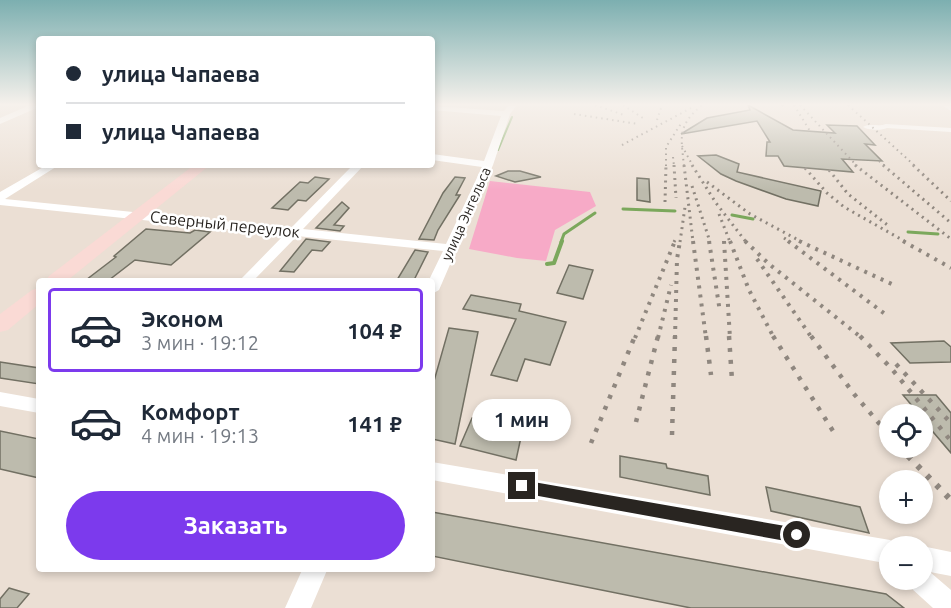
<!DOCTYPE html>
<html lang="ru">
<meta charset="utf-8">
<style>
:root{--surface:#fff;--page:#f2f2f3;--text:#1f2937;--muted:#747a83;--line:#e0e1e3;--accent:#7c3aed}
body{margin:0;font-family:Ubuntu,sans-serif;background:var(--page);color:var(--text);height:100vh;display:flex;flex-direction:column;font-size:22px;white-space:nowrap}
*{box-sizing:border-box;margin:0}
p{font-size:20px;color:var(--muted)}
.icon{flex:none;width:33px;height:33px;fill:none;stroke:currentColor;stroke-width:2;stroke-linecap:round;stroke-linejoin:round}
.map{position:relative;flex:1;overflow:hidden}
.drawer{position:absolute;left:36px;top:278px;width:399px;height:294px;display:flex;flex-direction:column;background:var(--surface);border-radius:6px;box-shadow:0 3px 9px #0003}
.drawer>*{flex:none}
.banner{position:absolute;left:36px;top:36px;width:399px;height:132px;border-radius:6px;box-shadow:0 3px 9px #0003;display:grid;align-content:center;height:132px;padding:0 30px;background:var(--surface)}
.fabs{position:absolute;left:879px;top:404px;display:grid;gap:12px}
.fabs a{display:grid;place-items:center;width:54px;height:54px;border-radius:50%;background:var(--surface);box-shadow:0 3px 9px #0003;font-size:30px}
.end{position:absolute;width:27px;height:27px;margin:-14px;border:8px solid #292521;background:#fff;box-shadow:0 0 0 3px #fff}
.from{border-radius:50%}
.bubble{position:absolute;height:42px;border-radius:21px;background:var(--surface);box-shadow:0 3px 9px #0003;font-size:20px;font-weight:700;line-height:42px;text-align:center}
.banner b{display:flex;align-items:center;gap:21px;height:57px;font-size:22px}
.banner b+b{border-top:2px solid var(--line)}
.banner i{width:15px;height:15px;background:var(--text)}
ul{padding:10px 0 0;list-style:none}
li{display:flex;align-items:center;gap:18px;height:84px;margin:0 12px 9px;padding:0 18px;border:3px solid transparent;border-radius:6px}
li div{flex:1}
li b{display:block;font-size:22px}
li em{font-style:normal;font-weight:700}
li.on{border-color:var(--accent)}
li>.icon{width:54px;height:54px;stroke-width:1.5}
.primary-button{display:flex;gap:12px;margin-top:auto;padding:12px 30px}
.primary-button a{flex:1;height:69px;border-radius:36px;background:var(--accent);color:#fff;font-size:24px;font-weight:700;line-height:69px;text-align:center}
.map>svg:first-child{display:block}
.green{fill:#f7aac7}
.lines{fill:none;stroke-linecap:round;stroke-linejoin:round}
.stream-far2{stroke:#7ba85c;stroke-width:2}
.stream-far1{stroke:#7ba85c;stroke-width:3}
.stream{stroke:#7ba85c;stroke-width:4}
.building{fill:#bdbbad;stroke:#727063;stroke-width:1.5}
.pedestrian{fill:#fff;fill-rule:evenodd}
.minor{fill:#fff;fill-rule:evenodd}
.secondary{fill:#fadad5;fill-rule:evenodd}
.rail-far4{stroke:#8f877f;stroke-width:2;stroke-dasharray:1.5 4;stroke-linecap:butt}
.rail-far3{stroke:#8f877f;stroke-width:3;stroke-dasharray:2 4.5;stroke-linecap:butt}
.rail-far2{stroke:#8f877f;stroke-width:4;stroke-dasharray:3 6;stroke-linecap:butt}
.rail-far1{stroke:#8f877f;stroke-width:4.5;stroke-dasharray:4 8;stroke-linecap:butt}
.rail{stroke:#8f877f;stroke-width:6;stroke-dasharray:4.5 9;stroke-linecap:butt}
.route{fill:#292521}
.labels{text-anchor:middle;stroke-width:5;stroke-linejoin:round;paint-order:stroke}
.far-street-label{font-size:14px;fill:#292521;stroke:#fff}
.street-label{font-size:16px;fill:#292521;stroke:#fff}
</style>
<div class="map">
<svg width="951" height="608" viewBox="0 0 951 608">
<rect width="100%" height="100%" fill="#ebdfd4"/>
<!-- green -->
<path class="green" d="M490,181L590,192L596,206L555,230L546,261L517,258L469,249Z"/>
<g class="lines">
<!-- stream-far2 -->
<path class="stream-far2" d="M498,150L512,117"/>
<!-- stream-far1 -->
<path class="stream-far1" d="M623,209L675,211
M732,215L753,219
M908,232L938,234
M561,242L564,234L595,213"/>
<!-- stream -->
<path class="stream" d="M547,264L554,263L562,241"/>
</g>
<!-- building -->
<path class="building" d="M748,105L793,130L835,133L827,125L857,126L875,145L865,144L882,161L842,159L853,172L784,166L778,156H766L767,142H770L757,121L681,134L707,118L750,110Z
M716,155L739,164L737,172L821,191L818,206L786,199L736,181L721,174L698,156Z
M508,171H520L541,177L515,182L496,176Z
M315,177L329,179L306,201L298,200L288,210L272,208L300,182L308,183Z
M455,177L465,178L456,195H460L438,230L434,240L419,239L443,193Z
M637,178L649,179L650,202L637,200Z
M342,202L349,208L334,225L344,226L340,231L316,228Z
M146,229L190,233L195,230L210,232L171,265L135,260L109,280H86L116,257L114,256Z
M306,239L330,242L322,251L312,250L294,272L280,271Z
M415,250L428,252L414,280H397Z
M569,265L593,270L583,299L557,293Z
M471,295L521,304L519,311L566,322L550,365L525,359L517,381L491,375L516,319L463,309Z
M449,328L478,332L455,444L432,439V388Z
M944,341L951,347V362L910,363L891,343Z
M0,362L39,368V384L0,378Z
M903,395H936L951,413V453L922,419V414H919Z
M472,418L523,428L516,460L460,446Z
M0,431L39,439V478L0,469Z
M620,456L666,464L667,468L708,476L710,495L620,477Z
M766,487L860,507L869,533L771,511Z
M432,512L886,594L904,608H691L432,556Z
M9,588L29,594L17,608H0V599Z"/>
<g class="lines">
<!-- pedestrian -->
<path class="pedestrian" d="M886,124L951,128V132L887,128C881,131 868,130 863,127C869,123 879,127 886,124Z"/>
<!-- minor -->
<path class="minor" d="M30,105H39V107L0,124V118Z
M509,105H517L510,114L493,165L439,290L432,294V280H429L443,251L297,236L254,280H240L284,235L0,205V192L47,165H59L5,199L291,228L353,165H364L303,229L446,244L482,167L432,160V154L484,161L501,116L432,110V106L504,111Z
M942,105H951V111Z
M0,392L39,399V413L0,406Z
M432,462L890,540L899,546H890V564L432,480Z
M922,546L951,552V576L930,572L951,590V608H933L911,588L908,579H922Z
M303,568H328L311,608H285Z"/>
<!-- secondary -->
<path class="secondary" d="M194,165H210L68,280H46L49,276Z
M39,288V304L8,330L0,332V314L32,290Z"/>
<!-- rail-far4 -->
<path class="rail-far4" d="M595,105L624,115
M623,105L646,120
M782,105L784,107
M794,105L810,131
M800,105L857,166
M848,105L915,166
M574,114L638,124
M657,120L662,105
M622,145L691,108
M682,146L693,166
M673,157L674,166
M879,161L885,166
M666,166V147L682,122
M684,166C681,137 677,126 702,105"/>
<!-- rail-far3 -->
<path class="rail-far3" d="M674,165L676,198
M684,165L693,242
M692,165L716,203L746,242
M855,165L951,239
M883,165L951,223
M913,165L951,201
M805,168L827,193L844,207L906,242
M829,170L848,194L890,227
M707,182L750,214L802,242
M692,186L710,242
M665,202L666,165
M719,214L730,242
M784,238L790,242
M674,242L675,240
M680,242L685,207"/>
<!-- rail-far2 -->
<path class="rail-far2" d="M693,241L706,338
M709,241L720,312
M724,241L730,338
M730,241L749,290L774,338
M745,241L769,264L862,338
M788,241L885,314
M799,241L896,286
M903,241L951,268
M757,259L812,338
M635,338L675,241
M658,338L671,285
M675,338L677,259L680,241"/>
<!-- rail-far1 -->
<path class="rail-far1" d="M706,336L711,375
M729,336L732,380
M773,336L833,431
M811,336L854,394L890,436
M860,336L891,368L951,441
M896,364L951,423
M636,422L658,336
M672,435L675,336
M591,443L635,336
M899,447L910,458"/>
<!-- rail -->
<path class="rail" d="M908,456L951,500"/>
</g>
<!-- sky -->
<linearGradient id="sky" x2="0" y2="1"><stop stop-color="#7cafb0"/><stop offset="0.55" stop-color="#f6f1ec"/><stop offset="1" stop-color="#f6f1ec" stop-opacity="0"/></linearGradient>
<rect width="951" height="190" fill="url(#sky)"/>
<!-- route -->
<path class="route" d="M522,480L797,528L802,530L804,535L802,540L797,543L522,493L517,491L515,486L517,482Z"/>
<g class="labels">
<!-- far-street labels -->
<g class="far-street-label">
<text transform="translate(466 214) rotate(-66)" y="5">улица Энгельса</text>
</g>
<!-- street labels -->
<g class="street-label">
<text transform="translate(225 224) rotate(6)" y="6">Северный переулок</text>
</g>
</g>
</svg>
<div class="fabs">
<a><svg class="icon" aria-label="locate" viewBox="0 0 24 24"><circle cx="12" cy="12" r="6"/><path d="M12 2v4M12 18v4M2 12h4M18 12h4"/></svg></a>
<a>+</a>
<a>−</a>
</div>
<i class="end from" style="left:797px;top:535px"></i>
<i class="end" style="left:522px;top:486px"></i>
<div class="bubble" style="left:472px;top:399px;width:99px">1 мин</div>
<div class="banner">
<b><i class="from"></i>улица Чапаева</b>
<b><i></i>улица Чапаева</b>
</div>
<section class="drawer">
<ul>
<li class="on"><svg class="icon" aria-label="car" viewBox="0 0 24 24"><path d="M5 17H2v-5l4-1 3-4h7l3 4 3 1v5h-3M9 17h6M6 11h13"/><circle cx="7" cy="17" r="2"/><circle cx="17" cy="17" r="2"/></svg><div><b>Эконом</b><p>3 мин · 19:12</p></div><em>104 ₽</em></li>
<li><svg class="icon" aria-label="car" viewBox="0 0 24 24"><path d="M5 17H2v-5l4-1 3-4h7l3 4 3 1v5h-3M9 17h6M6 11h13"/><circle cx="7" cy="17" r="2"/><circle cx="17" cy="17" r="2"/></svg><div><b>Комфорт</b><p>4 мин · 19:13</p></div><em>141 ₽</em></li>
</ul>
<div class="primary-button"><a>Заказать</a></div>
</section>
</div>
